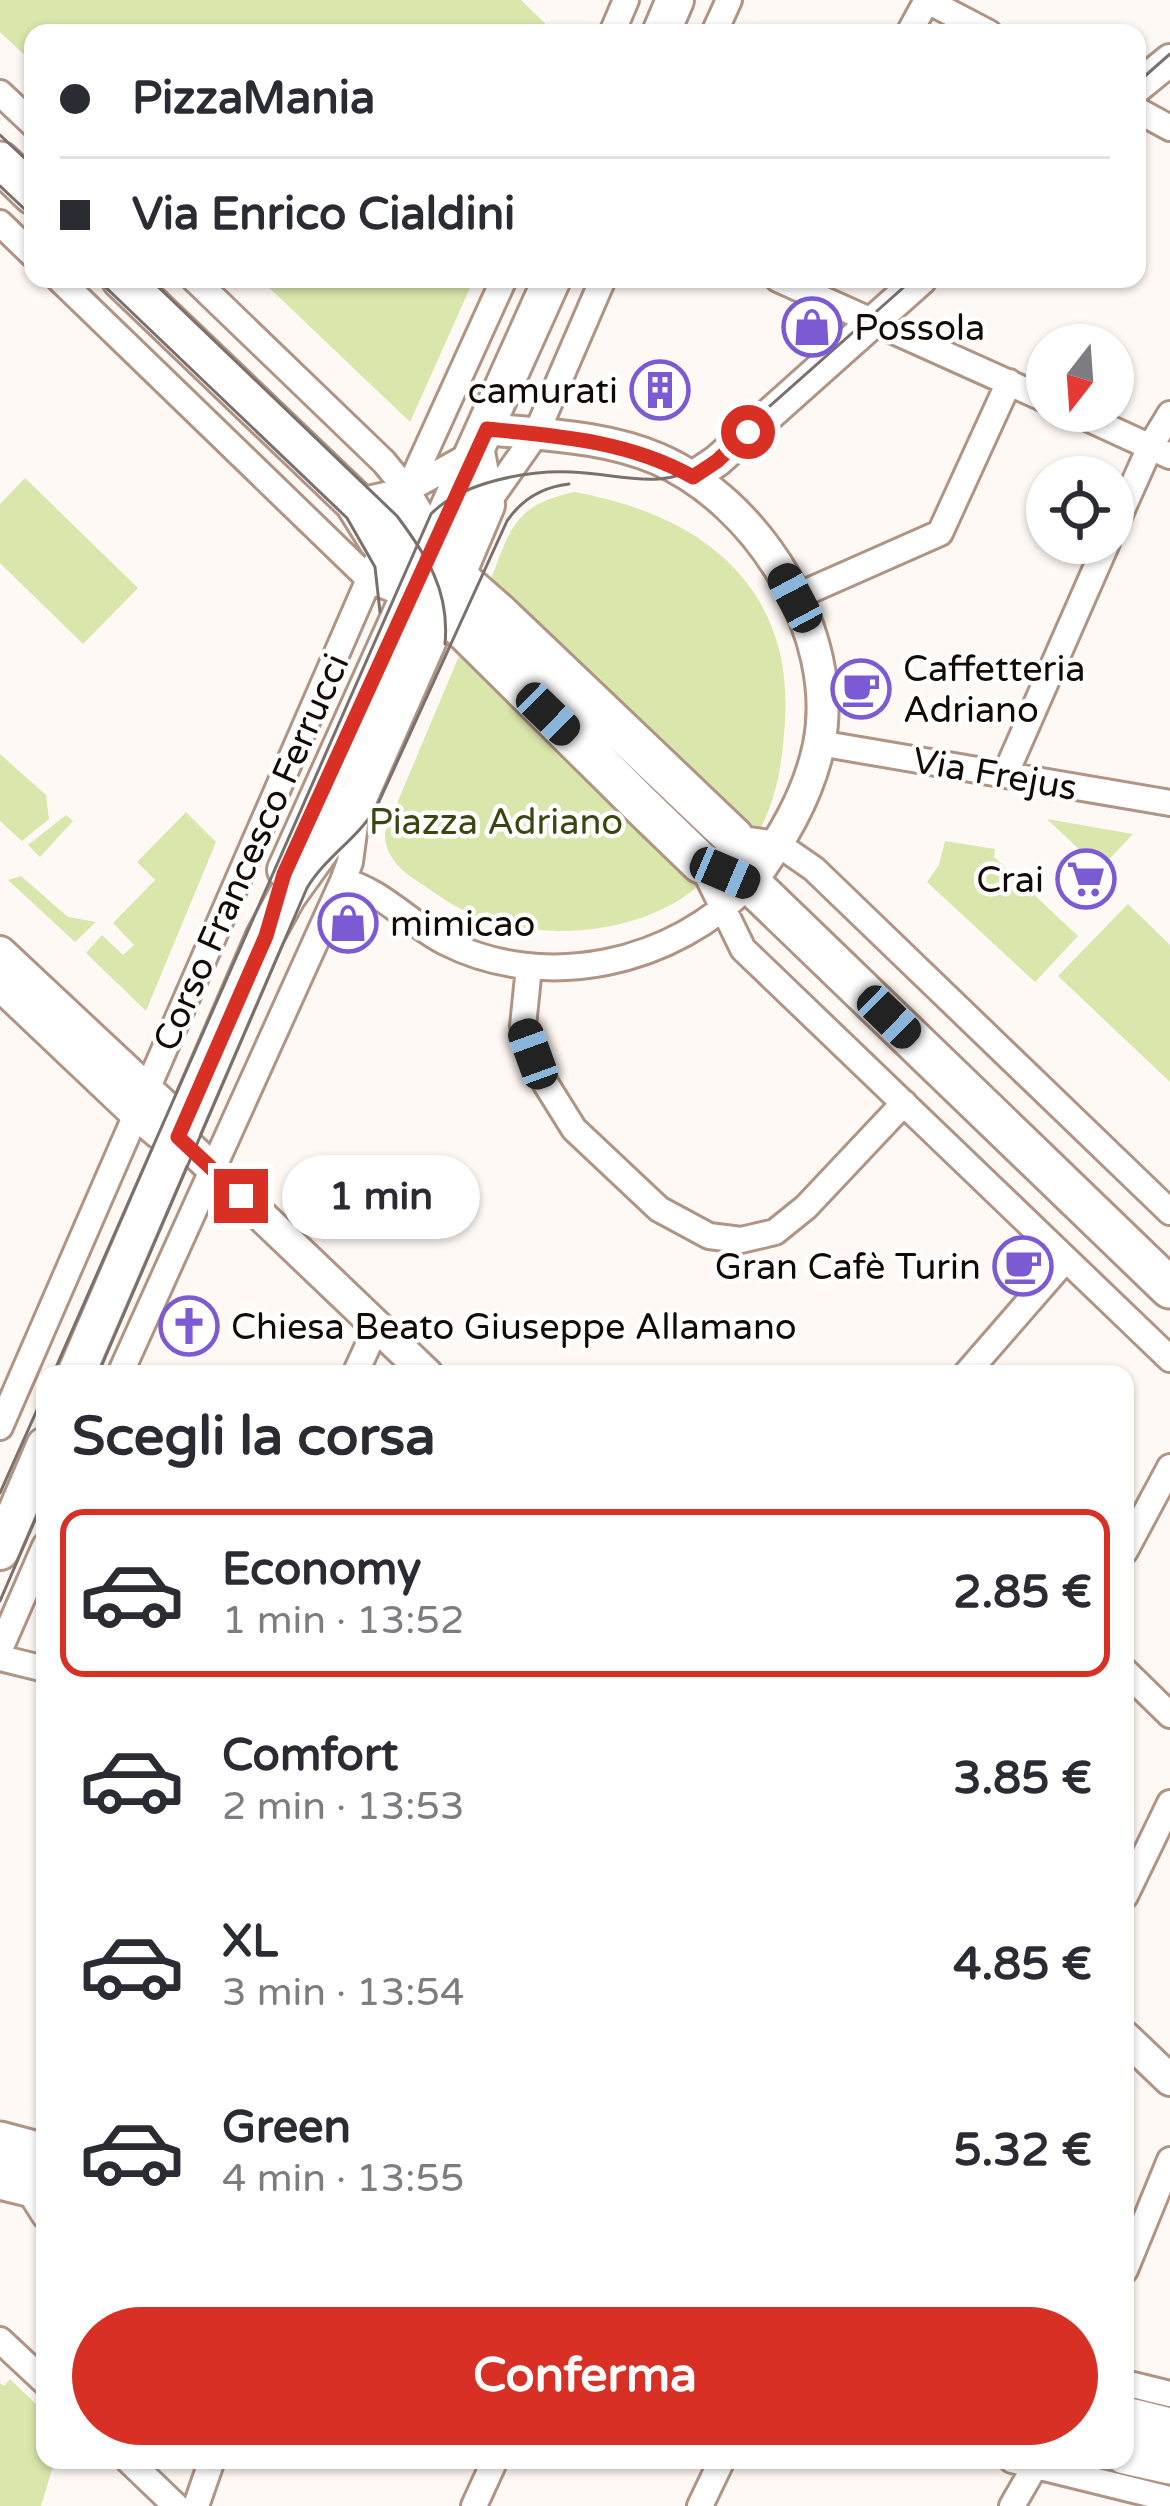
<!DOCTYPE html>
<html lang="it">
<meta charset="utf-8">
<style>
:root{--surface:#fff;--page:#f7f7f7;--text:#2b2b33;--muted:#7c7c81;--line:#e1e1e2;--accent:#d93025}
body{margin:0;font-family:"Varela Round",sans-serif;background:var(--page);color:var(--text);height:100vh;display:flex;flex-direction:column;font-size:45px;white-space:nowrap}
*{box-sizing:border-box;margin:0}
p{font-size:39px;color:var(--muted)}
.icon{flex:none;width:66px;height:66px;fill:none;stroke:currentColor;stroke-width:2;stroke-linecap:round;stroke-linejoin:round}
.map{position:relative;flex:1;overflow:hidden}
.details{position:absolute;left:36px;top:1365px;width:1098px;height:1104px;display:flex;flex-direction:column;background:var(--surface);border-radius:24px;box-shadow:0 3px 9px #0004}
.details>*{flex:none}
.guide{position:absolute;left:24px;top:24px;width:1122px;height:264px;border-radius:24px;box-shadow:0 3px 9px #0004;display:grid;align-content:center;height:264px;padding:0 36px;background:var(--surface)}
.needle{width:78px;rotate:197deg}
.controls{position:absolute;left:1026px;top:324px;display:grid;gap:24px}
.controls a{display:grid;place-items:center;width:108px;height:108px;border-radius:50%;background:var(--surface);box-shadow:0 3px 9px #0004;font-size:60px}
.end{position:absolute;width:54px;height:54px;margin:-27px;border:15px solid #d93025;background:#fff;box-shadow:0 0 0 6px #fff}
.from{border-radius:50%}
.bubble{position:absolute;height:84px;border-radius:42px;background:var(--surface);box-shadow:0 3px 9px #0004;font-size:39px;font-weight:700;line-height:84px;text-align:center}
.car{position:absolute;width:36px;height:72px;margin:-36px -18px;border-radius:15px;box-shadow:0 0 9px 3px #0007;background:linear-gradient(#222 24%,#8ab4d8 0 40%,#222 0 76%,#8ab4d8 0 86%,#222 0)}
.guide b{display:flex;align-items:center;gap:42px;height:114px;font-size:45px}
.guide b+b{border-top:3px solid var(--line)}
.guide i{width:30px;height:30px;background:var(--text)}
ul{padding:0;list-style:none}
li{display:flex;align-items:center;gap:36px;height:168px;margin:0 24px 18px;padding:0 12px;border:6px solid transparent;border-radius:24px}
li div{flex:1}
li b{display:block;font-size:45px}
li em{font-style:normal;font-weight:700}
li.current{border-color:var(--accent)}
li>.icon{width:108px;height:108px;stroke-width:1.5}
h2{padding:0 36px;font-size:54px;line-height:144px}
.primary-button{display:flex;gap:24px;margin-top:auto;padding:24px 36px}
.primary-button a{flex:1;height:138px;border-radius:72px;background:var(--accent);color:#fff;font-size:48px;font-weight:700;line-height:138px;text-align:center}
.map>svg:first-child{display:block}
.green{fill:#d9e6ac}
.lines{fill:none;stroke-linecap:round;stroke-linejoin:round}
.minor-casing{stroke:#b09484;stroke-width:30}
.tertiary-casing{stroke:#b09484;stroke-width:36}
.secondary-casing{stroke:#b09484;stroke-width:42}
.primary-casing{stroke:#b09484;stroke-width:45}
.minor{stroke:#fff;stroke-width:24}
.tertiary{stroke:#fff;stroke-width:30}
.secondary{stroke:#fff;stroke-width:36}
.primary{stroke:#fff;stroke-width:39}
.tram{stroke:#7a716d;stroke-width:3}
.route{stroke:#d93025;stroke-width:15}
.labels{text-anchor:middle;stroke-width:9;stroke-linejoin:round;paint-order:stroke}
.poi-label{font-size:36px;fill:#140a05;stroke:#fff;text-anchor:start}
.street-label{font-size:36px;fill:#140a05;stroke:#fff}
.park-label{font-size:36px;fill:#3d4611;stroke:#fff}
</style>
<div class="map">
<svg width="1170" height="2506" viewBox="0 0 1170 2506">
<rect width="100%" height="100%" fill="#fff9f5"/>
<!-- green -->
<path class="green" d="M0,0H521L555,33H33V63L0,32Z
M260,279H474L410,422Z
M25,478L138,588L83,644L0,563V504Z
M574,492C706,515 799,591 784,734C781,769 776,800 759,831L491,579C511,526 516,505 574,492Z
M459,656L698,886C643,934 544,943 476,916C457,909 438,895 420,883C402,871 384,857 385,832Z
M0,754L46,795L49,819L22,841L0,821Z
M186,812L216,842L146,1011L86,953L102,935L123,955L134,945L113,923L155,880L137,862Z
M66,815L73,821L40,857L28,845Z
M1047,819L1133,834L1100,869Z
M945,841L995,849L994,857L1078,936L1035,982L927,882L939,865Z
M21,876L68,917L96,922L75,942L8,880Z
M1128,904L1170,945V1082L1058,976Z
M10,2379L45,2413V2460H55L41,2506H0V2383L4,2386Z"/>
<g class="lines">
<defs>
<path id="minor" d="M926,0L989,33
M612,33L626,0
M714,33L729,0
M909,33L927,0
M0,93L33,124
M1137,110L1170,128
M0,223L33,255
M59,279L370,580L422,601
M194,279L384,462L407,490L438,543
M778,279L1047,400
M1072,411L1170,456
M355,502L407,490L474,453
M486,505L536,434L603,279
M1113,530L1150,447L1170,414
M795,597L940,533L1009,382
M819,743L1170,803
M1005,775L1107,543
M734,838L778,844L814,869L1170,1212
M701,863L743,949L1170,1359
M343,881C381,890 410,924 445,942C545,993 675,964 750,883
M529,967L523,1026L544,1081L574,1129L659,1209L709,1236L741,1240L775,1232L806,1207L904,1103
M120,1374L343,881L350,862L358,802
M355,1374L377,1326
M966,1374L1066,1259
M0,1427L407,492L504,279
M1125,1551L1170,1467
M0,1649L45,1546
M0,1658L45,1669
M1125,1671L1170,1715
M1125,1896L1170,1803
M26,2186L45,2216
M1125,2270L1170,2160
M0,2340L45,2382
M1125,2383L1170,2394
M128,2460L176,2506
M1012,2460L1170,2499
M196,2506L212,2460
M474,2506L495,2460
M700,2506L722,2460
M1012,2506L1035,2466"/>
<path id="tertiary" d="M1137,87L1170,60
M487,429C544,435 604,436 658,459C758,502 841,634 819,745C808,797 781,841 750,883
M693,477L717,461L921,279
M0,952L169,1110L179,1137L427,1374
M0,985L135,1113L159,1133L179,1137
M1125,2037L1170,2080"/>
<path id="secondary" d="M661,33L675,0
M286,870L552,279
M76,1374L265,936L287,896L359,796L456,576L486,505L476,452
M0,1551L45,1446"/>
<path id="primary" d="M0,162L33,194
M122,279L355,502L378,539L416,582L642,806L701,863L750,883L1170,1288
M381,516L394,522L500,615L734,838L750,883
M0,2142L45,2154
M0,2179L45,2190
M1125,2417L1170,2428
M1125,2454L1170,2464"/>
</defs>
<!-- minor casing -->
<use href="#minor" class="minor-casing"/>
<!-- tertiary casing -->
<use href="#tertiary" class="tertiary-casing"/>
<!-- secondary casing -->
<use href="#secondary" class="secondary-casing"/>
<!-- primary casing -->
<use href="#primary" class="primary-casing"/>
<!-- minor -->
<use href="#minor" class="minor"/>
<!-- tertiary -->
<use href="#tertiary" class="tertiary"/>
<!-- secondary -->
<use href="#secondary" class="secondary"/>
<!-- primary -->
<use href="#primary" class="primary"/>
<!-- tram -->
<path class="tram" d="M1137,83L1170,54
M0,135L33,166
M0,186L33,217
M97,279L347,518L375,567L380,612
M150,279L397,516C427,556 450,591 445,644
M53,1374L431,514C462,482 528,470 572,472C622,474 662,493 708,461L913,279
M98,1374L307,888C326,856 359,838 377,806L507,521C522,499 542,487 569,484
M0,1493L45,1392
M0,1601L45,1497"/>
</g>
<g class="lines">
<!-- route -->
<path class="route" d="M241,1196L178,1137L266,936L284,874L487,429C559,436 629,441 693,477L717,461L748,432"/>
</g>
<!-- icons -->
<defs>
<symbol id="shop-ring" viewBox="-11 -11 22 22"><circle r="9.5" fill="#fff" stroke="#7b5ad4" stroke-width="1.5"/><path d="M-5-2.5h2.3a2.7 3.5 0 0 1 5.4 0H5L5.5 6h-11ZM-1.5-2.5h3a1.5 2.3 0 0 0-3 0Z" fill="#7b5ad4"/></symbol>
<symbol id="building-ring" viewBox="-11 -11 22 22"><circle r="9.5" fill="#fff" stroke="#7b5ad4" stroke-width="1.5"/><path d="M-4-6H4V6H1V3H-1V6H-4ZM-2.5-4.3h1.7v1.8h-1.7ZM.8-4.3h1.7v1.8H.8ZM-2.5-1h1.7V.8h-1.7ZM.8-1h1.7V.8H.8Z" fill="#7b5ad4"/></symbol>
<symbol id="cafe-ring" viewBox="-11 -11 22 22"><circle r="9.5" fill="#fff" stroke="#7b5ad4" stroke-width="1.5"/><path d="M-5.5-4.5H6V0H3Q3 3.5 0 3.5H-2.5Q-5.5 3.5-5.5 0ZM3-3.2v2h1.7v-2ZM-6 4.5H4V6H-6Z" fill="#7b5ad4"/></symbol>
<symbol id="supermarket-ring" viewBox="-11 -11 22 22"><circle r="9.5" fill="#fff" stroke="#7b5ad4" stroke-width="1.5"/><path d="M-6-5.5h2.5l.6 2H6L4.5 2H-2.5L-4.4-4H-6ZM-1.5 3.2a1.3 1.3 0 1 0 .1 0ZM3 3.2a1.3 1.3 0 1 0 .1 0Z" fill="#7b5ad4"/></symbol>
<symbol id="church-ring" viewBox="-11 -11 22 22"><circle r="9.5" fill="#fff" stroke="#7b5ad4" stroke-width="1.5"/><path d="M-1.2-6h2.4v3.5h3.3v2.4h-3.3V6h-2.4V-.1h-3.3v-2.4h3.3Z" fill="#7b5ad4"/></symbol>
</defs>
<g fill-rule="evenodd">
<use href="#shop-ring" x="779" y="294" width="66" height="66"/>
<use href="#building-ring" x="627" y="357" width="66" height="66"/>
<use href="#cafe-ring" x="828" y="656" width="66" height="66"/>
<use href="#supermarket-ring" x="1053" y="846" width="66" height="66"/>
<use href="#shop-ring" x="315" y="890" width="66" height="66"/>
<use href="#cafe-ring" x="990" y="1233" width="66" height="66"/>
<use href="#church-ring" x="156" y="1293" width="66" height="66"/>
</g>
<g class="labels">
<!-- poi labels -->
<g class="poi-label">
<text x="854" y="340">Possola</text>
<text x="618" y="403" text-anchor="end">camurati</text>
<text x="903" y="681">Caffetteria<tspan x="903" dy="41">Adriano</tspan></text>
<text x="1044" y="892" text-anchor="end">Crai</text>
<text x="390" y="936">mimicao</text>
<text x="981" y="1279" text-anchor="end">Gran Cafè Turin</text>
<text x="231" y="1339">Chiesa Beato Giuseppe Allamano</text>
</g>
<!-- street labels -->
<g class="street-label">
<text transform="translate(995 773) rotate(10)" y="13">Via Frejus</text>
<text transform="translate(250 852) rotate(-66)" y="13">Corso Francesco Ferrucci</text>
</g>
<!-- park labels -->
<g class="park-label">
<text x="496" y="834">Piazza Adriano</text>
</g>
</g>
</svg>
<div class="controls">
<a><svg class="needle" viewBox="-14 -14 28 28"><path d="M0-13l5 13h-10z" fill="#e53935"/><path d="M0 13l5-13h-10z" fill="#7c7c81"/></svg></a>
<a><svg class="icon" aria-label="locate" viewBox="0 0 24 24"><circle cx="12" cy="12" r="6"/><path d="M12 2v4M12 18v4M2 12h4M18 12h4"/></svg></a>
</div>
<i class="end from" style="left:748px;top:432px"></i>
<i class="end" style="left:241px;top:1196px"></i>
<div class="bubble" style="left:282px;top:1155px;width:198px">1 min</div>
<i class="car" style="left:795px;top:598px;rotate:332deg"></i>
<i class="car" style="left:548px;top:714px;rotate:134deg"></i>
<i class="car" style="left:725px;top:873px;rotate:113deg"></i>
<i class="car" style="left:889px;top:1017px;rotate:134deg"></i>
<i class="car" style="left:533px;top:1054px;rotate:340deg"></i>
<div class="guide">
<b><i class="from"></i>PizzaMania</b>
<b><i></i>Via Enrico Cialdini</b>
</div>
<section class="details">
<h2>Scegli la corsa</h2>
<ul>
<li class="current"><svg class="icon" aria-label="car" viewBox="0 0 24 24"><path d="M5 17H2v-5l4-1 3-4h7l3 4 3 1v5h-3M9 17h6M6 11h13"/><circle cx="7" cy="17" r="2"/><circle cx="17" cy="17" r="2"/></svg><div><b>Economy</b><p>1 min · 13:52</p></div><em>2.85 €</em></li>
<li><svg class="icon" aria-label="car" viewBox="0 0 24 24"><path d="M5 17H2v-5l4-1 3-4h7l3 4 3 1v5h-3M9 17h6M6 11h13"/><circle cx="7" cy="17" r="2"/><circle cx="17" cy="17" r="2"/></svg><div><b>Comfort</b><p>2 min · 13:53</p></div><em>3.85 €</em></li>
<li><svg class="icon" aria-label="car" viewBox="0 0 24 24"><path d="M5 17H2v-5l4-1 3-4h7l3 4 3 1v5h-3M9 17h6M6 11h13"/><circle cx="7" cy="17" r="2"/><circle cx="17" cy="17" r="2"/></svg><div><b>XL</b><p>3 min · 13:54</p></div><em>4.85 €</em></li>
<li><svg class="icon" aria-label="car" viewBox="0 0 24 24"><path d="M5 17H2v-5l4-1 3-4h7l3 4 3 1v5h-3M9 17h6M6 11h13"/><circle cx="7" cy="17" r="2"/><circle cx="17" cy="17" r="2"/></svg><div><b>Green</b><p>4 min · 13:55</p></div><em>5.32 €</em></li>
</ul>
<div class="primary-button"><a>Conferma</a></div>
</section>
</div>
